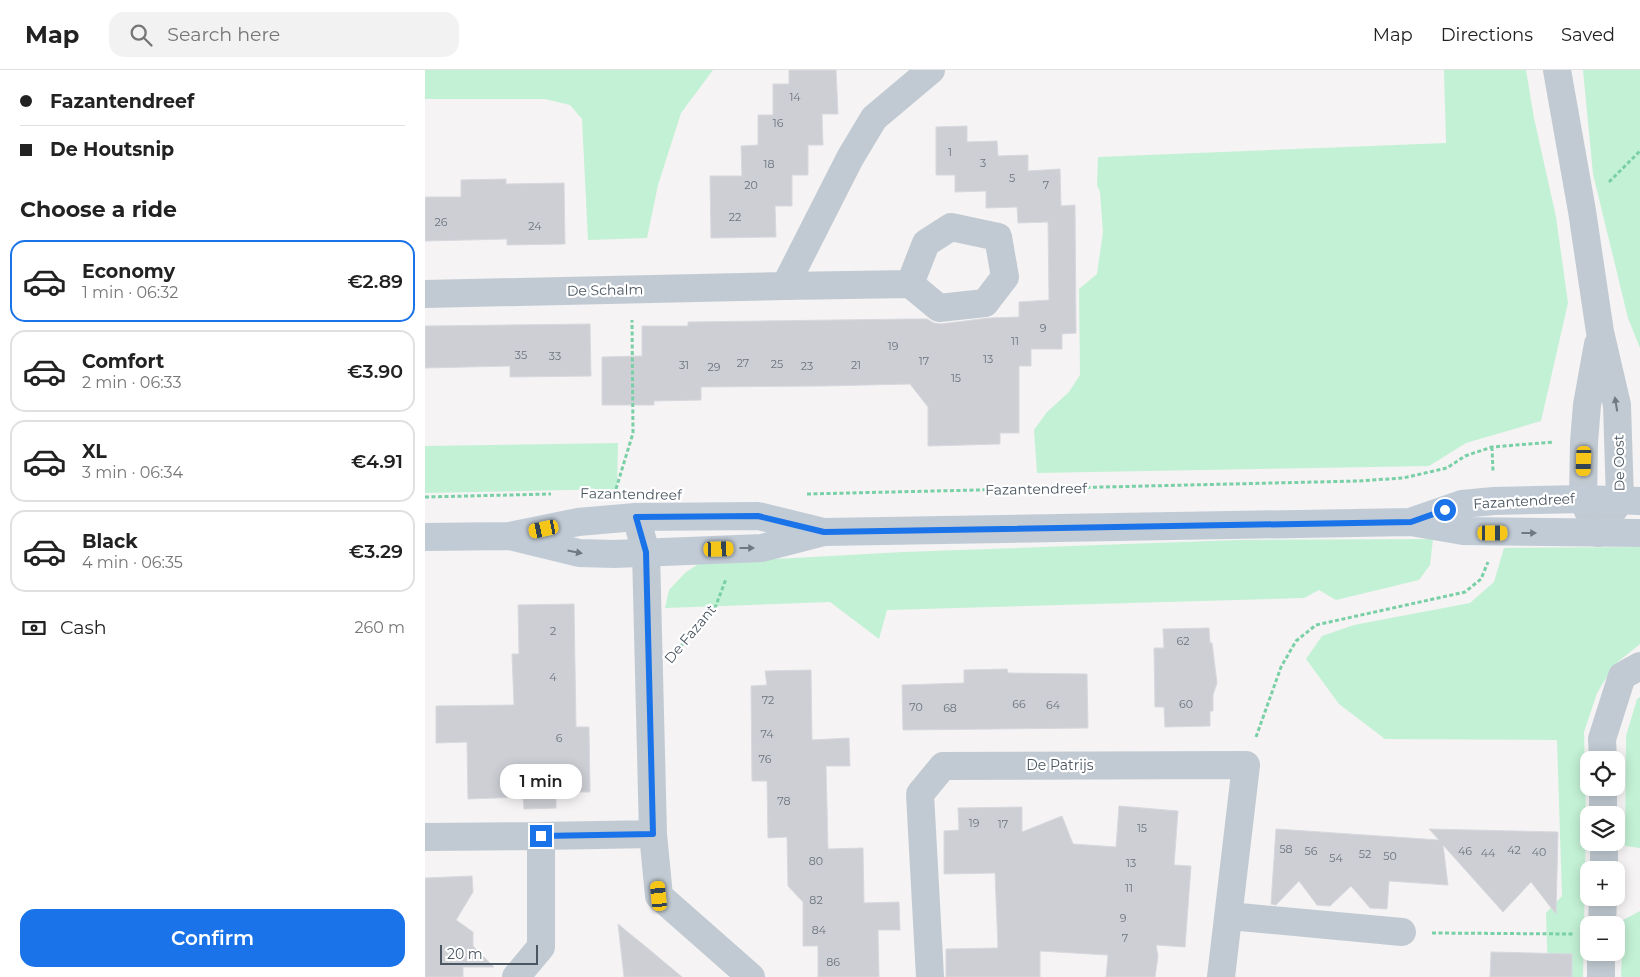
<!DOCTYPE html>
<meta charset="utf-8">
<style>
:root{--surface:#fff;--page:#f2f2f2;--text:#222;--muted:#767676;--line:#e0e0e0;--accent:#1a73e8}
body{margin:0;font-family:Montserrat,sans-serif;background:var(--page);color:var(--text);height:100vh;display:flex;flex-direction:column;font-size:19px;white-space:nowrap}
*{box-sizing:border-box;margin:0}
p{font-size:16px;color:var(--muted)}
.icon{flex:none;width:28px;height:28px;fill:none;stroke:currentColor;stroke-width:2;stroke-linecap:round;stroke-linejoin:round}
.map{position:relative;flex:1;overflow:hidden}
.drawer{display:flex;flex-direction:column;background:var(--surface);width:425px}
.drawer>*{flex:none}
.guide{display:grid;align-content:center;height:110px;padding:0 20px;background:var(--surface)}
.controls{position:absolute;left:1155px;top:681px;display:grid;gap:10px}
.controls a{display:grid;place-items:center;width:45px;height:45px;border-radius:10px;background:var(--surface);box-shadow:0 2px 12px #0003;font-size:25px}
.scale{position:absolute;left:15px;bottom:12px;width:98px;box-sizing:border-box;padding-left:5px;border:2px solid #4a5661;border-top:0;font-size:14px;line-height:18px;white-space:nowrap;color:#4a5661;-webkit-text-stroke:4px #fff;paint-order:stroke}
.end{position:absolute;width:22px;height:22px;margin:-11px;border:6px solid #1a73e8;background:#fff;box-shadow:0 0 0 2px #fff}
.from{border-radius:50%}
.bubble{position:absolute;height:35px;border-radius:15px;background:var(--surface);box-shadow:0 2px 12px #0003;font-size:16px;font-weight:600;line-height:35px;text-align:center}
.car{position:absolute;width:15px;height:30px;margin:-15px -8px;border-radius:6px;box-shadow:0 0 4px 1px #0007;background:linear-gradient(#f5c518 24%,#345 0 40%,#f5c518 0 76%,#345 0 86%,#f5c518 0)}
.guide b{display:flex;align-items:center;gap:18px;height:48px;font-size:19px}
.guide b+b{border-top:1px solid var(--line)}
.guide i{width:12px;height:12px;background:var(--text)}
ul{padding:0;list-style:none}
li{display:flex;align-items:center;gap:15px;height:82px;margin:0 10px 8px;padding:0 10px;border:2px solid var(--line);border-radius:15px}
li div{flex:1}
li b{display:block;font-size:19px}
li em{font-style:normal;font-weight:600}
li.active{border-color:var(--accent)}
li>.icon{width:45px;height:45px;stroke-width:1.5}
h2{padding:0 20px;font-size:22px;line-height:60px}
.pay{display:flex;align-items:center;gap:12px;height:55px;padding:0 20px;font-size:19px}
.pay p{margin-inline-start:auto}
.button{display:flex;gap:10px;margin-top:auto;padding:10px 20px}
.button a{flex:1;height:58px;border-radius:15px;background:var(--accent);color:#fff;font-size:20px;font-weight:600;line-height:58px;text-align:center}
header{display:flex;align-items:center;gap:30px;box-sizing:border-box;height:70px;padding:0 25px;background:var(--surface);border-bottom:1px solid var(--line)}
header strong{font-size:24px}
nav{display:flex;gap:28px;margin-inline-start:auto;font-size:18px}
.search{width:350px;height:45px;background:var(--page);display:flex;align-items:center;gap:12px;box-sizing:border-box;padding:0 18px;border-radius:15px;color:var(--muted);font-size:19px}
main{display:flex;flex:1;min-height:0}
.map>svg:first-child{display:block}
.green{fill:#c3f1d5}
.building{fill:#cdcfd5;stroke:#d7d9de}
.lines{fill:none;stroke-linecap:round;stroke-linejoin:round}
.path{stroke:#7ad0a6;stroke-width:3;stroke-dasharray:4 2.5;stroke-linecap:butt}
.street{stroke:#c1cad2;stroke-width:28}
.secondary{stroke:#c1cbd6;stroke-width:28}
.oneway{fill:#6e7983}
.oneway2{fill:#6e7984}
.route{stroke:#1a73e8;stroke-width:6}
.labels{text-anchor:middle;stroke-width:4.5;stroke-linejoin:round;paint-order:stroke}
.number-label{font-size:11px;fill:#6b747e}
.street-label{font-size:14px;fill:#4a5661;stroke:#fff}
</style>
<header>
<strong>Map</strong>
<div class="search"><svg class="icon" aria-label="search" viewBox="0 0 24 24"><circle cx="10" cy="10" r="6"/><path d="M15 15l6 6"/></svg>Search here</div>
<nav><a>Map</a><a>Directions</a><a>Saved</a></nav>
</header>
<main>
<section class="drawer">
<div class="guide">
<b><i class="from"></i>Fazantendreef</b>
<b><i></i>De Houtsnip</b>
</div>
<h2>Choose a ride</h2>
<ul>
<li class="active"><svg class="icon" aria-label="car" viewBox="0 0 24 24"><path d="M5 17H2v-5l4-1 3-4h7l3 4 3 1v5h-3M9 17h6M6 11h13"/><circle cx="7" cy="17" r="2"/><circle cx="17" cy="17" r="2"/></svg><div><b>Economy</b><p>1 min · 06:32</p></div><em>€2.89</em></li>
<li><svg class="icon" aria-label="car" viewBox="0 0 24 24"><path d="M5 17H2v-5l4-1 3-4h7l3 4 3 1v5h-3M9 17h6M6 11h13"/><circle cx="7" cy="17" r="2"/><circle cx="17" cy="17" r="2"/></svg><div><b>Comfort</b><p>2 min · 06:33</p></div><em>€3.90</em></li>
<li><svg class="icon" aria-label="car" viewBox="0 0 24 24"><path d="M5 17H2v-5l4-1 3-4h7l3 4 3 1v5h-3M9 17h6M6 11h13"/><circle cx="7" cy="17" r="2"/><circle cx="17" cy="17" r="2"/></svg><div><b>XL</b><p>3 min · 06:34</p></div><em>€4.91</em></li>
<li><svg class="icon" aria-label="car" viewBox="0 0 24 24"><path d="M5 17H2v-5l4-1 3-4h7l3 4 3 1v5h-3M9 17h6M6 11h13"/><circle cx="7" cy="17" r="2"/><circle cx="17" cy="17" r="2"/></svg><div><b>Black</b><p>4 min · 06:35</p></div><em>€3.29</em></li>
</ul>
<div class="pay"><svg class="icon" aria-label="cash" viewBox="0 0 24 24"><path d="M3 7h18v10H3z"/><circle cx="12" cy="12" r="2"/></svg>Cash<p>260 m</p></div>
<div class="button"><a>Confirm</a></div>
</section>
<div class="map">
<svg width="1215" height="907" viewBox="0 0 1215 907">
<rect width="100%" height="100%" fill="#f5f3f3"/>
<!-- green -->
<path class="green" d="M0,0H288L256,43L233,115L222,168L163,170L157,49L145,35L120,29H0Z
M1019,0H1101L1109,48L1131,147L1143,233L1116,351L1041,373L1004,396L612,403L609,360L622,342L644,322L655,305L654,219L672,204L678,162L675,122L672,115L673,87L1021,73Z
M1158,0H1215V278L1203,248L1168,104Z
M193,373L192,419L0,423V376Z
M1008,469L1005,495L994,510L911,530L894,520L879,528L462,540L454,569L405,532L240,538L244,520L260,503L275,493L478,482L813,470Z
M1215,477V574L1189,595L1172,623L1159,662L1161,748L1158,907H1123L1121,843L1137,826L1132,670L960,669L914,634L881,589L897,566L929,555L1045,533L1069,512L1079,478Z
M1215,627V778L1200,776L1201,666L1212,629Z
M1215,841V907H1196L1198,850Z"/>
<!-- building -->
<path class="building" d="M364,0H411L413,44H397L398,75H383V105H367V136H350L351,167L286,168L285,106H317L316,76L333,75V45H348V14H364Z
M542,56V72L572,71L573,86L603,85V101L635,99L636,136L650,135L651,263L637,264V279H606V296H594V363H575V374L503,376V337L485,314L399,316L276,317V330L229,331V335H177V287L217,286V256H263V252L485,249H502L509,253L516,254L564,248L594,247V232L624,230L623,152L593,153L592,137L561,138V121L530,122V105H511V57Z
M81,109V114L139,113L140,174L82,175V169L0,171V127H36V110Z
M165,254L166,306L85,307V296L0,298V256Z
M149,534L151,657H164L165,722H131V738L99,739L98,727L43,729L42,672L11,673V636L89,635L87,584H94L93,535Z
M784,558L785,573H787L792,613L788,625V641H785V656L740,657L739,637H730L729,578H739L738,559Z
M582,599L583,603L662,604L663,658L478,660L477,615L539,613V600Z
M386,600L387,670L424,668L425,696H401L403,779L438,778L439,833L474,832L475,860H453L454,907H393V876H378V832L363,816L362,767L343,768L342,711H327L326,616L342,615L340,601Z
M694,736L753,741L749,795L766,796L760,877L731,875L733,886L730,907H681L683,885L615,881V907H521V879L573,878L570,803L519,804V761L534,760L533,738L597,737V762L637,746L648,774L691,777Z
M851,759L1014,770L1004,759L1133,762L1131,844L1106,812L1078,842L1018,775L1023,815L964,811L962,839L945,838L926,816L905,836L892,835L874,811L851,835L846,834Z
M47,806L48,822L31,850L48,862V876L69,897H38V907H0V808Z
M193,854L226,881L257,907H199Z
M1066,882L1147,884V907H1065Z"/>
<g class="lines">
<!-- path -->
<path class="path" d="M1184,112L1215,81
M1067,377L1068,401
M191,419L208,363L207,250
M382,424L933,411L978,408L1022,398L1040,386L1067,377L1129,372
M0,427L126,424
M255,577L290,538L301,509
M831,667L856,597L871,571L891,555L1040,522L1056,509L1063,492
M1007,863L1148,864"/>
<!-- street -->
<path class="street" d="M1132,0L1157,141L1175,262L1192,335L1195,430L1173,463
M360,216L485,214L514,238L560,233L580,207L573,167L526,157L501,173L485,214
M0,224L360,216L425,88L449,48L506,0
M211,447L221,482L228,764L234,826L326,907
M1167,450L1158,429L1159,372L1162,335L1173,274
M1178,690L1177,669L1197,606L1215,596
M1178,718V745
M0,767L116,766
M1179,772V800
M804,846L977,862
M1177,855L1178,828
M91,907L116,877V766L228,764
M505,907L495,724L518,696L821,695L796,907
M1176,907V882"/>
<!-- secondary -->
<path class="secondary" d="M988,451L1037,434L1069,431L1158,429L1215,431
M85,466L154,483L189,484L337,478L399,462L986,452L1038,461L1215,463
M0,467L85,466L153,452L211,447L333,446L395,461"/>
</g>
<!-- one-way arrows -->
<defs><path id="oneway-solid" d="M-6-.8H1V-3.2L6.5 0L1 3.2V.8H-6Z" transform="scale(1.25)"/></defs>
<use class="oneway" href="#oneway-solid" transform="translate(1191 334) rotate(-99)"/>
<g class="oneway2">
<use href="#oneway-solid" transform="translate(1104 463)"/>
<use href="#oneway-solid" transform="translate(322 478)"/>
<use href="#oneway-solid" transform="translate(150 482) rotate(11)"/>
</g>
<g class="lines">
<!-- route -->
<path class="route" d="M116,766L228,764L221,482L211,447L333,446L399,462L986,452L1020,440"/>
</g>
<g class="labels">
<!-- number labels -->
<g class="number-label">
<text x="370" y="31">14</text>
<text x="353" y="57">16</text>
<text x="525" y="86">1</text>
<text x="558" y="97">3</text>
<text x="344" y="98">18</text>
<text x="587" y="112">5</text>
<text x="326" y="119">20</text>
<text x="621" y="119">7</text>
<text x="310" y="151">22</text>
<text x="16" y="156">26</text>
<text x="110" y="160">24</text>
<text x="618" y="262">9</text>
<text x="590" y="275">11</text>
<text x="468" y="280">19</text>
<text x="96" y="289">35</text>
<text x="130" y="290">33</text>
<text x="563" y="293">13</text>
<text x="499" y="295">17</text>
<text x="318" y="297">27</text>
<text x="352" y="298">25</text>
<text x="259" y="299">31</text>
<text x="431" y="299">21</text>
<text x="382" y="300">23</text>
<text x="289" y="301">29</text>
<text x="531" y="312">15</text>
<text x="128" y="565">2</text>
<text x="758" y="575">62</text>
<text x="128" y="611">4</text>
<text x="343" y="634">72</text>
<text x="594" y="638">66</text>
<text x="761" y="638">60</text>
<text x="628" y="639">64</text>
<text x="491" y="641">70</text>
<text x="525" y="642">68</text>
<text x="342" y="668">74</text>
<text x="134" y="672">6</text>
<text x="340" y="693">76</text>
<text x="359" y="735">78</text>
<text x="549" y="757">19</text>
<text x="578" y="758">17</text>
<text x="717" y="762">15</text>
<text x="861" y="783">58</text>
<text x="1089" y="784">42</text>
<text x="886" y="785">56</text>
<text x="1040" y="785">46</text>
<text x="1114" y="786">40</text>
<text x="1063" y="787">44</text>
<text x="940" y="788">52</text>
<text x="965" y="790">50</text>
<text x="911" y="792">54</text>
<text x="391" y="795">80</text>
<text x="706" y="797">13</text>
<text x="704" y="822">11</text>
<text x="391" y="834">82</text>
<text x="698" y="852">9</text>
<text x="394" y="864">84</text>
<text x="700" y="872">7</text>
<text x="408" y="896">86</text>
</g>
<!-- street labels -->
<g class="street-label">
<text transform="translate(180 220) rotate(-1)" y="5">De Schalm</text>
<text transform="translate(1194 393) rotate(-91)" y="5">De Oost</text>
<text transform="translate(611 419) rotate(-1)" y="5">Fazantendreef</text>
<text transform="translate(206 424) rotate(1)" y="5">Fazantendreef</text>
<text transform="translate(1099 431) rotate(-3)" y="5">Fazantendreef</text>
<text transform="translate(265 564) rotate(-50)" y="5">De Fazant</text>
<text x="635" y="700">De Patrijs</text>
</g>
</g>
</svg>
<div class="controls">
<a><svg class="icon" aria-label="locate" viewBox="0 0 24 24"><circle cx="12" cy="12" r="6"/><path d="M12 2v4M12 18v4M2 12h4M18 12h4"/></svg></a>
<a><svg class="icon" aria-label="layers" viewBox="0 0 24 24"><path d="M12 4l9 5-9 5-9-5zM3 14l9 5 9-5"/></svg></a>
<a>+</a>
<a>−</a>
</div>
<div class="scale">20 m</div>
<i class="end from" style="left:1020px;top:440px"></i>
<i class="end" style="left:116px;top:766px"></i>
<div class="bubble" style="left:75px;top:694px;width:82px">1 min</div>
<i class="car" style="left:1159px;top:391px;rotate:182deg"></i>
<i class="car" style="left:119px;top:459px;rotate:258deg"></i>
<i class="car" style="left:1068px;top:463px;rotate:90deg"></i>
<i class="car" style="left:294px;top:479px;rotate:88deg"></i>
<i class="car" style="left:234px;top:826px;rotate:354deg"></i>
</div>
</main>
